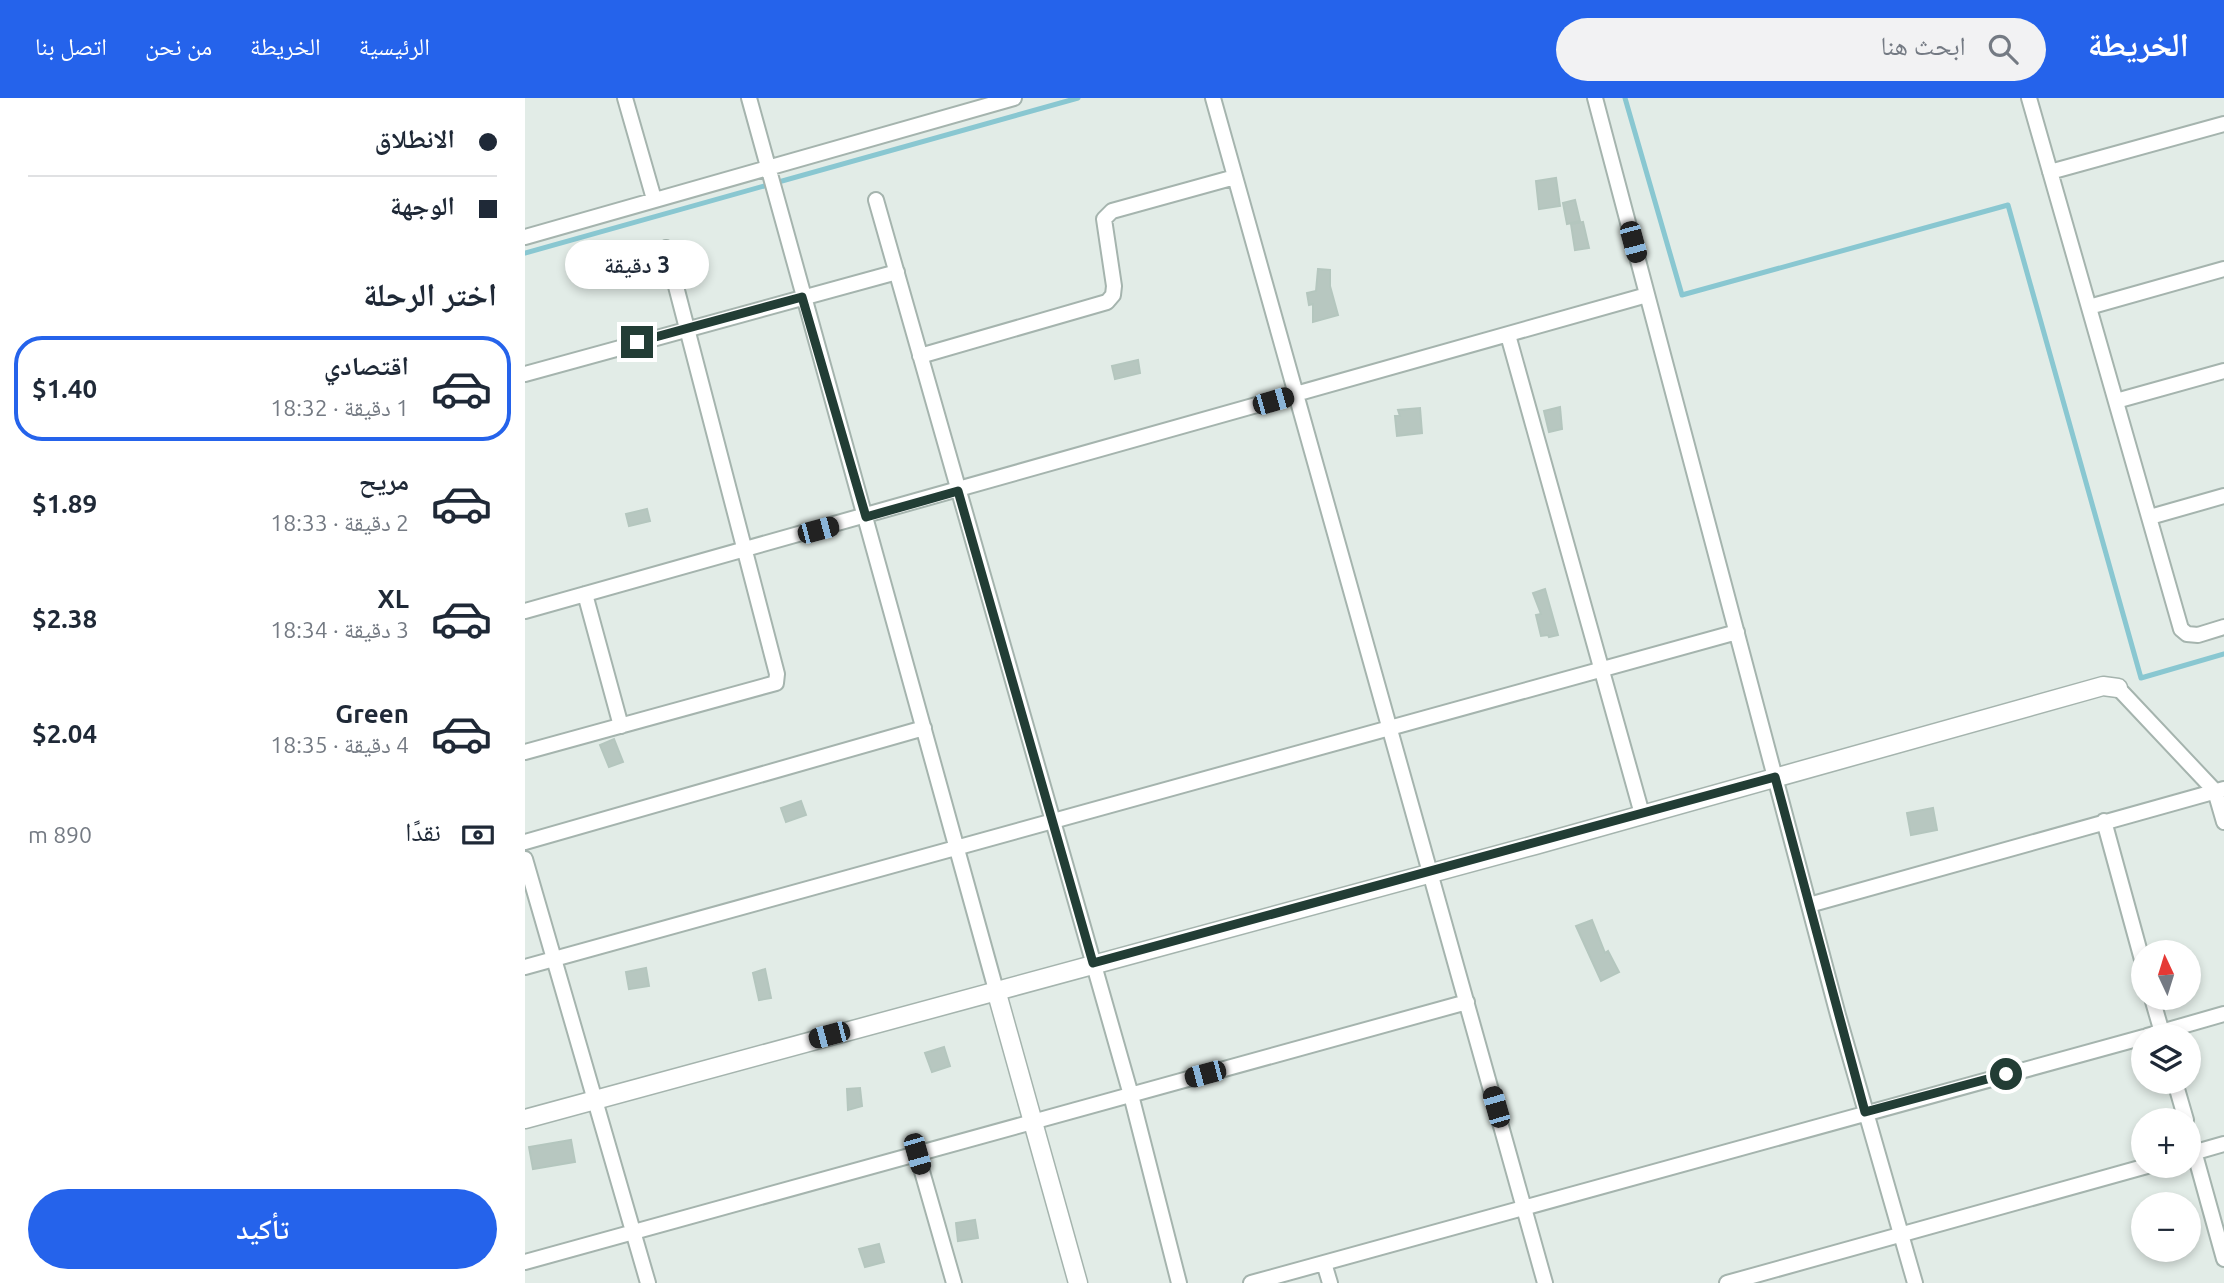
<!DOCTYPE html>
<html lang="ar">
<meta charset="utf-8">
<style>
:root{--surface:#fff;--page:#f2f2f3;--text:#1f2937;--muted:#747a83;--line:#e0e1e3;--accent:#2563eb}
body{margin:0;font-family:Ubuntu,"Noto Naskh Arabic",sans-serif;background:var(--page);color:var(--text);direction:rtl;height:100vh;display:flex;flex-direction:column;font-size:26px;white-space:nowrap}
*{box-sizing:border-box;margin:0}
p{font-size:23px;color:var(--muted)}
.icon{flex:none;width:38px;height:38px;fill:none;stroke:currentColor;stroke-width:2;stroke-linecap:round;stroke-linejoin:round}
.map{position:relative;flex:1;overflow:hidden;direction:ltr}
.panel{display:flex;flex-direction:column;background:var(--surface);width:525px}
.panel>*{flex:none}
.hud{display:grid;align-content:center;height:154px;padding:0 28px;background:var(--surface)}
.needle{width:46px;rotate:356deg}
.buttons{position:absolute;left:1606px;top:842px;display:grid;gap:14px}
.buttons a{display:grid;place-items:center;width:70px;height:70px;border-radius:50%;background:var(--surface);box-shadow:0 4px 10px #0003;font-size:35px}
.end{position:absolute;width:32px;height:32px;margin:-16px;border:9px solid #223d35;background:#fff;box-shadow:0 0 0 4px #fff}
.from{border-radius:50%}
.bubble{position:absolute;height:49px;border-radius:24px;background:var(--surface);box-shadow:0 4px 10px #0003;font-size:23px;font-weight:600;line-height:49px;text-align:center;direction:rtl}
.car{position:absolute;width:21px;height:42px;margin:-21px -10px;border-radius:9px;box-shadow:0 0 5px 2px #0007;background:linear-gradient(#222 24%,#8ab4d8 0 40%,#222 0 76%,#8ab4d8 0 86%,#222 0)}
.hud b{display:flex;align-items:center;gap:24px;height:66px;font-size:26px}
.hud b+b{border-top:2px solid var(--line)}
.hud i{width:18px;height:18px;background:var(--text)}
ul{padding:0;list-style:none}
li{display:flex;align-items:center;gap:21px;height:105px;margin:0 14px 10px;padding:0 14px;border:4px solid transparent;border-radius:28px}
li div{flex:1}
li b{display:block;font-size:26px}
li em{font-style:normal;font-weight:600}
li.on{border-color:var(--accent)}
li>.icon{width:63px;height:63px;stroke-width:1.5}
h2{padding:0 28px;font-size:32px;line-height:84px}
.pay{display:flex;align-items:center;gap:18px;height:77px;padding:0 28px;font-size:26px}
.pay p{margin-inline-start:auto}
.button{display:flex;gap:14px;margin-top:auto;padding:14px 28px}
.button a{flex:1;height:80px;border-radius:42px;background:var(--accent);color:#fff;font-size:28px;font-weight:600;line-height:80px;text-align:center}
header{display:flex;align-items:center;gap:42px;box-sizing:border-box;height:98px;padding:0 35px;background:var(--accent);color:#fff}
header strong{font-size:33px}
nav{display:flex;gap:38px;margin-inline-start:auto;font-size:24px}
.search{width:490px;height:63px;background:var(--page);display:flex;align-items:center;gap:18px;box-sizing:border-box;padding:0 24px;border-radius:38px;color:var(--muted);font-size:26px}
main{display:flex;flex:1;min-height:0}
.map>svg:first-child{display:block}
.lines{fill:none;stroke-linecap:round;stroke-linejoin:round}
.stream{stroke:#89c7d1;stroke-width:5}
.building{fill:#b7c7c0;stroke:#b4c6be;stroke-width:2}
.minor-casing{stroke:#a5b4ae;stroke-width:18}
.tertiary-casing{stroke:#a5b4ae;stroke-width:21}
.minor{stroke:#fff;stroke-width:14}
.tertiary{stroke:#fff;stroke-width:18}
.route{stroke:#223d35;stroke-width:9}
</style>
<header>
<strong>الخريطة</strong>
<div class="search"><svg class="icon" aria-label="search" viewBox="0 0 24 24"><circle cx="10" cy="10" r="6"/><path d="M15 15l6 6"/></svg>ابحث هنا</div>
<nav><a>الرئيسية</a><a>الخريطة</a><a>من نحن</a><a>اتصل بنا</a></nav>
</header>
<main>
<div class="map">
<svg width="1699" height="1185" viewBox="0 0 1699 1185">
<rect width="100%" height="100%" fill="#e2ece7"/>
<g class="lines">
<!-- stream -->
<path class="stream" d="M1100,0L1157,197L1483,107L1616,580L1699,556
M0,155L553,0"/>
</g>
<!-- building -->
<path class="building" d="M1031,80L1035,108L1014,111L1011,83Z
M1050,102L1055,123L1042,126L1038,105Z
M1058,124L1064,150L1050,152L1046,126Z
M793,171L805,172V188L813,217L788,224V206L784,207L782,195L791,193Z
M613,262L615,275L590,281L587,268Z
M1035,309L1037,331L1024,334L1019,313Z
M895,310L897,335L872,338L870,318H875L873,312Z
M122,411L125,423L104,428L101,416Z
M1020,491L1033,537L1024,539L1023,537L1016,538L1011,517L1016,516L1008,495Z
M89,641L98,664L84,669L75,647Z
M276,703L281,717L261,724L256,710Z
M1408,710L1412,732L1386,737L1382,715Z
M1067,822L1080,855L1083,853L1094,874L1076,883L1051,828Z
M121,870L124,888L104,891L101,874Z
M240,871L246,900L234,902L228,875Z
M419,949L425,968L407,974L400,955Z
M335,990L337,1008L323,1012L322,991Z
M46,1042L50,1064L8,1071L4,1049Z
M450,1122L453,1140L433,1143L431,1125Z
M354,1146L359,1164L340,1169L334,1151Z"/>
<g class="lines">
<defs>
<path id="minor" d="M100,0L129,101
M224,0L471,892
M688,0L1020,1185
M1070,0L1313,917L1390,1185
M1504,0L1656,531L1662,536L1673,537L1699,529
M1525,74L1699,26
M351,102L606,997L654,1185
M0,139L489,0
M1564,209L1699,171
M983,237L1117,716
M395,258L582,204L588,197L589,188L579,121L587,113L710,79
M0,276L372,174
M1591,303L1699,273
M1625,419L1699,398
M60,496L96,628
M0,513L1122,197
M1593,590L1690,693L1699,724
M0,654L251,585L252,576L141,150
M1579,723L1619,869
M0,744L399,630
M0,761L123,1185
M1284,807L1699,691
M0,869L1212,534
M1627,900L1638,938
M1622,938L1699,916
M1650,984L1661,1022
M1664,1035L1699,1161
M392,1056L429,1185
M1664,1056L1699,1046
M0,1164L942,904
M799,1165L805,1185
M726,1185L1619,939
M1202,1185L1622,1068"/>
<path id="tertiary" d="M471,892L553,1185
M0,1021L1010,747L1578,588L1593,590"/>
</defs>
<!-- minor casing -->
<use href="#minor" class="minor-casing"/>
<!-- tertiary casing -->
<use href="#tertiary" class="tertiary-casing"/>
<!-- minor -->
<use href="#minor" class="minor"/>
<!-- tertiary -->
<use href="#tertiary" class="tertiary"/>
</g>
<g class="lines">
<!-- route -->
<path class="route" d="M112,244L277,199L341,419L433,393L568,865L1250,679L1340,1014L1481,976"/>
</g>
</svg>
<div class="buttons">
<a><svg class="needle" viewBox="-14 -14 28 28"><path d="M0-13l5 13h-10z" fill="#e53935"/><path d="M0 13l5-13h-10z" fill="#747a83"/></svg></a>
<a><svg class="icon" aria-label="layers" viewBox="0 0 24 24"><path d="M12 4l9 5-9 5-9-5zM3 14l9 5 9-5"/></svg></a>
<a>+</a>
<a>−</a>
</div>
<i class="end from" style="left:1481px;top:976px"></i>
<i class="end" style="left:112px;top:244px"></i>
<div class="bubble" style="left:40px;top:142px;width:144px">3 دقيقة</div>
<i class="car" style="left:1108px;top:144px;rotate:165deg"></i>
<i class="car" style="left:748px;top:303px;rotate:74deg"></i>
<i class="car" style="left:293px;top:432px;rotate:75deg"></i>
<i class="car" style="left:304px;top:937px;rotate:255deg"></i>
<i class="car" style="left:680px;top:976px;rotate:255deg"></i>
<i class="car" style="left:971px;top:1009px;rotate:344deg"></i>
<i class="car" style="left:392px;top:1056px;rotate:164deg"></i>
</div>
<section class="panel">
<div class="hud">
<b><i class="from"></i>الانطلاق</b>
<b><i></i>الوجهة</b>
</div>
<h2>اختر الرحلة</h2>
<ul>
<li class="on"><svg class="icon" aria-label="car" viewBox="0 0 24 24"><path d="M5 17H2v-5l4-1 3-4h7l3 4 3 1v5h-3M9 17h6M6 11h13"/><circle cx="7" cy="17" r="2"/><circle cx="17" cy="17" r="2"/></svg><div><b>اقتصادي</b><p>1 دقيقة · 18:32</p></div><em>$1.40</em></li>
<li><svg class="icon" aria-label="car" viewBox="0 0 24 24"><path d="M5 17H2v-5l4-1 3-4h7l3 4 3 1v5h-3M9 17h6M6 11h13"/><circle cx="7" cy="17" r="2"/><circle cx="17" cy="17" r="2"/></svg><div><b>مريح</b><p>2 دقيقة · 18:33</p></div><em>$1.89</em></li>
<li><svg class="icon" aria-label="car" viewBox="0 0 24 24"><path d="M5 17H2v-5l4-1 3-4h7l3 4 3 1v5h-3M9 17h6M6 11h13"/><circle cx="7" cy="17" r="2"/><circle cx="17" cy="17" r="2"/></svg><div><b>XL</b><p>3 دقيقة · 18:34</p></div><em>$2.38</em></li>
<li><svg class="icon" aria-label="car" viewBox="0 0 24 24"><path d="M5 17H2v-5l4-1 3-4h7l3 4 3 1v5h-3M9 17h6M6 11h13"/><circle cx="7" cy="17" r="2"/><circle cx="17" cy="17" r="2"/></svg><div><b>Green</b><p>4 دقيقة · 18:35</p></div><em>$2.04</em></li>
</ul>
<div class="pay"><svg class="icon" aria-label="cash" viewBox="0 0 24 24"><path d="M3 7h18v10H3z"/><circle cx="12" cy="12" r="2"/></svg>نقدًا<p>890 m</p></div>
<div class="button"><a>تأكيد</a></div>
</section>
</main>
